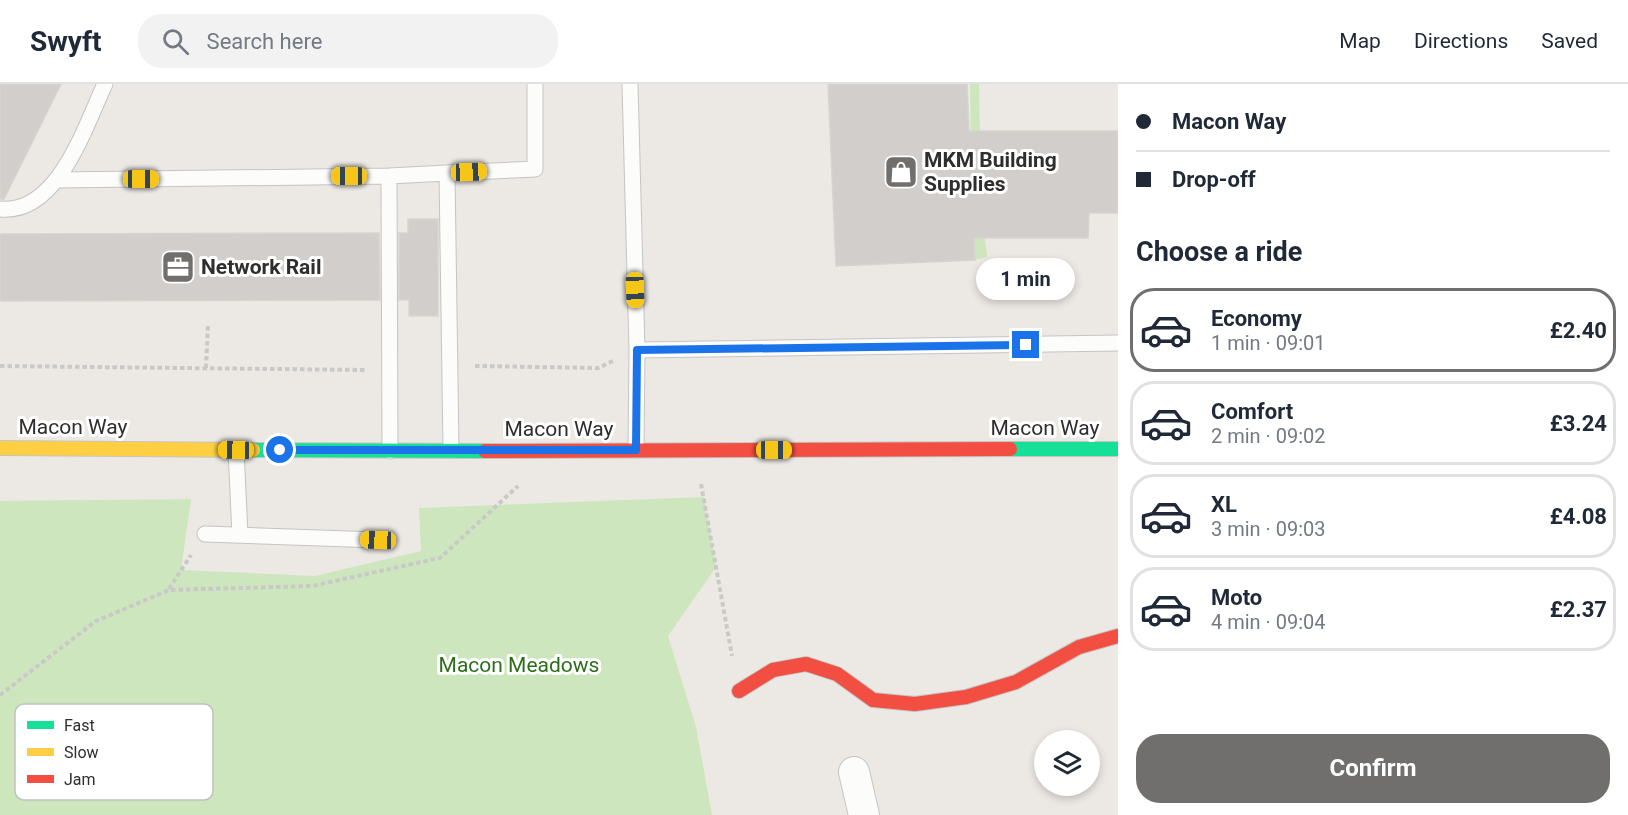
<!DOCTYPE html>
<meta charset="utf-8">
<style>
:root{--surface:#fff;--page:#f2f2f3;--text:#1f2937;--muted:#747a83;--line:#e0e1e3;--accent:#706f6e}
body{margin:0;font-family:Roboto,sans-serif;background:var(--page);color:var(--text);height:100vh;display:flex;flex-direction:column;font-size:22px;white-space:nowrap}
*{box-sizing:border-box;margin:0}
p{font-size:20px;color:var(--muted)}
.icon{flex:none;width:33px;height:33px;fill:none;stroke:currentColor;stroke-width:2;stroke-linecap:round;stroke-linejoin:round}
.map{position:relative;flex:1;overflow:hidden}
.sheet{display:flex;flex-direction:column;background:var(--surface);width:510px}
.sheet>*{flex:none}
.top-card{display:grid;align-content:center;height:132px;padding:0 18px;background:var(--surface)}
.fabs{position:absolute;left:1034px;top:646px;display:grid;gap:12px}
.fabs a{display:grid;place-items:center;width:66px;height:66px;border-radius:50%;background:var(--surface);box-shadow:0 3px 9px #0003;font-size:30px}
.end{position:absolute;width:27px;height:27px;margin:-14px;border:8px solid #1a73e8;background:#fff;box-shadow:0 0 0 3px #fff}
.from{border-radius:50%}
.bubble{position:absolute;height:42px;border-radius:21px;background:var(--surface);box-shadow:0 3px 9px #0003;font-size:20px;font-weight:700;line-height:42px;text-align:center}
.car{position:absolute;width:18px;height:36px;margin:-18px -9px;border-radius:8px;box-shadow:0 0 4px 2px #0007;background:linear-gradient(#f5c518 24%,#345 0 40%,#f5c518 0 76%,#345 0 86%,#f5c518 0)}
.top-card b{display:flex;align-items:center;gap:21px;height:57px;font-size:22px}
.top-card b+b{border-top:2px solid var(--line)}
.top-card i{width:15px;height:15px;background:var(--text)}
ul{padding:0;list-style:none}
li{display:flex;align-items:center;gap:18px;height:84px;margin:0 12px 9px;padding:0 6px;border:3px solid var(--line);border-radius:24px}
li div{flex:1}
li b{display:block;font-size:22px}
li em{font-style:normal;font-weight:700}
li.current{border-color:var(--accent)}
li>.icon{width:54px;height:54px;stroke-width:1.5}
h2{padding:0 18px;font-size:27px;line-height:72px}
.button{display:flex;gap:12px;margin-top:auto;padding:12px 18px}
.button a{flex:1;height:69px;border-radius:24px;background:var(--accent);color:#fff;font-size:24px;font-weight:700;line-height:69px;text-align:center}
header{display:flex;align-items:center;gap:36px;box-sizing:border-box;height:84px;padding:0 30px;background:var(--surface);border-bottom:2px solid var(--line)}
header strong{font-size:28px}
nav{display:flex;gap:33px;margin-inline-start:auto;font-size:21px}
.search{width:420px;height:54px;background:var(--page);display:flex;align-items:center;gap:15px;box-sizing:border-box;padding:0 21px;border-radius:24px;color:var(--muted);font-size:22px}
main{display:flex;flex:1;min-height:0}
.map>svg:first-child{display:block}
.green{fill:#cee6be}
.building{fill:#d1cecb;stroke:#d7d4d0;stroke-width:1.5}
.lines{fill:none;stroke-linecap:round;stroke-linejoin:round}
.lane-casing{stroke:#c5c4c5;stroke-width:17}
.street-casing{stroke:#c5c4c5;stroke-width:32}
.fast-casing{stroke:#c5c4c5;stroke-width:16}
.slow-casing{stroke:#c5c4c5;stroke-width:16}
.jam-casing{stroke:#c5c4c5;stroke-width:16}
.path{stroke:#c9c9c8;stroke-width:4;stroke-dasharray:4.5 3;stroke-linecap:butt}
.lane{stroke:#fcfcfb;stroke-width:15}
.street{stroke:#fcfcfb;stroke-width:30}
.fast{stroke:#16e098;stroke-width:14}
.slow{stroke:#ffcf43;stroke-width:14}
.jam{stroke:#f24e42;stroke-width:14}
.route{stroke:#1a73e8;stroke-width:8}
.labels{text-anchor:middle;stroke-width:6;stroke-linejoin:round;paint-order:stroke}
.poi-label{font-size:21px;font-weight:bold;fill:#2e2e2e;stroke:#fff;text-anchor:start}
.street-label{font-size:21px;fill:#2e2e2e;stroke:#fff}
.park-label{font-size:21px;fill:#2c6e1b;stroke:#fff}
.key{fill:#fff;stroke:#c0c0c0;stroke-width:1.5}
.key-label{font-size:16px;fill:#2e2e2e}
</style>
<header>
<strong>Swyft</strong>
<div class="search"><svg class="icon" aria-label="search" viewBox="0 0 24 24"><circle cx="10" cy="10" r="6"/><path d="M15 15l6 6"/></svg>Search here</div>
<nav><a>Map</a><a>Directions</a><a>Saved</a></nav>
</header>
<main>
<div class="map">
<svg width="1118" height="731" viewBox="0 0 1118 731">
<rect width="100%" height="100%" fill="#ece8e4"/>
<!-- green -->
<path class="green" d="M970,0H979L981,117L987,173L975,176L967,136L971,78Z
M704,413L716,483L668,552L696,643L712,731H0V417L191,415L181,486L315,492L421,467L419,424Z"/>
<!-- building -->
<path class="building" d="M0,0H61L4,115H0Z
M828,0H967L969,47H1118V129H1089L1088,154H974L975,176L836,182Z
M408,135H438V232H409V216H399V149H408Z
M379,149L380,216L0,217V150Z"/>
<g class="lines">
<defs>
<path id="lane" d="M630,0L637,266
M447,89L535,85V0
M389,92L390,367
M57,96L389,92L447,89L451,366
M0,125C58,131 85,42 105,0
M236,366L240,451
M636,366L637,266L1118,259
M205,450L378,456"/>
<path id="street" d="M854,688L864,731"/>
<path id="fast" d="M1010,365H1118
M253,366L485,367"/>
<path id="slow" d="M0,364L253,366"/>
<path id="jam" d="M485,367L1010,365
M739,607L773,586L806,580L837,590L873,616L915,620L966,613L1016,598L1079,563L1118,552"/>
</defs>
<!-- lane casing -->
<use href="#lane" class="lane-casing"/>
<!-- street casing -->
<use href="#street" class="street-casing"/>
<!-- fast casing -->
<use href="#fast" class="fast-casing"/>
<!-- slow casing -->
<use href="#slow" class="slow-casing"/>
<!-- jam casing -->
<use href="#jam" class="jam-casing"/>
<!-- path -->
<path class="path" d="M0,282L365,286
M475,282L598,284L613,277
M206,284L208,240
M701,400L732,572
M169,505L191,471
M0,611L96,537L169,506L312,502L440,474L518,402"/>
<!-- lane -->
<use href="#lane" class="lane"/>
<!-- street -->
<use href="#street" class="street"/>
<!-- fast -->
<use href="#fast" class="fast"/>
<!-- slow -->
<use href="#slow" class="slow"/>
<!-- jam -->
<use href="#jam" class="jam"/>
</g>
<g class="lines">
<!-- route -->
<path class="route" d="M280,366H636L637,266L1026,261"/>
</g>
<!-- icons -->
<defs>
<symbol id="shop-square" viewBox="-11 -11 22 22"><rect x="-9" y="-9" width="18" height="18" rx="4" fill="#706f6e" stroke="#fff"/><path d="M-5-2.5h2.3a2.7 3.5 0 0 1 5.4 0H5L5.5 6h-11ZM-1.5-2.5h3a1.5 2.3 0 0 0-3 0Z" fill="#fff"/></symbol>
<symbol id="office-square" viewBox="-11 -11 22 22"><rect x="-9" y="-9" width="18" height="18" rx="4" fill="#706f6e" stroke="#fff"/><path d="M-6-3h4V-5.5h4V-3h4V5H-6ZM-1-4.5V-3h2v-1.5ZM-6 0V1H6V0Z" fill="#fff"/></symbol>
</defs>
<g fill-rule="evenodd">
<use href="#shop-square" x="882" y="69" width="38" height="38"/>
<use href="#office-square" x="159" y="164" width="38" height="38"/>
</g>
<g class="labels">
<!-- poi labels -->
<g class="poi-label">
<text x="924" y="83">MKM Building<tspan x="924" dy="24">Supplies</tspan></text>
<text x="201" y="190">Network Rail</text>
</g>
<!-- street labels -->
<g class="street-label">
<text x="73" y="350">Macon Way</text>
<text x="1045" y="351">Macon Way</text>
<text x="559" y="352">Macon Way</text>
</g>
<!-- park labels -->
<g class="park-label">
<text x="519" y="588">Macon Meadows</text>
</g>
</g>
<!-- legend -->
<rect x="15" y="620" width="198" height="96" rx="9" class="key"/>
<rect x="27" y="637" width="27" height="8" fill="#16e098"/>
<rect x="27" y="664" width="27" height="8" fill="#ffcf43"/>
<rect x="27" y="691" width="27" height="8" fill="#f24e42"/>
<g class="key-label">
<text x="64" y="647">Fast</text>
<text x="64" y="674">Slow</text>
<text x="64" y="701">Jam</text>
</g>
</svg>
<div class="fabs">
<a><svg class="icon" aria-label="layers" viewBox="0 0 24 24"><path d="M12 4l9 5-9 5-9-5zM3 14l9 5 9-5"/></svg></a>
</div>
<i class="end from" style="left:280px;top:366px"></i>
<i class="end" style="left:1026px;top:261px"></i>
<div class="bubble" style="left:976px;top:174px;width:99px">1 min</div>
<i class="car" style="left:469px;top:88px;rotate:88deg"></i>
<i class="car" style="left:349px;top:92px;rotate:270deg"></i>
<i class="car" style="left:141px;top:95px;rotate:90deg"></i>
<i class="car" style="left:635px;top:206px;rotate:178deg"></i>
<i class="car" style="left:236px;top:366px;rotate:271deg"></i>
<i class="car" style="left:774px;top:366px;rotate:90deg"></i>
<i class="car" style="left:378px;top:456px;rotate:272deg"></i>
</div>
<section class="sheet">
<div class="top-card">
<b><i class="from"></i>Macon Way</b>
<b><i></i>Drop-off</b>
</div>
<h2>Choose a ride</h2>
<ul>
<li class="current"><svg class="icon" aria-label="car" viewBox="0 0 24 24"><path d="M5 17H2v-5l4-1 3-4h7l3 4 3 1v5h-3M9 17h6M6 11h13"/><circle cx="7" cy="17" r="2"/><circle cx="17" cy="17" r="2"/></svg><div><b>Economy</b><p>1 min · 09:01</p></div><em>£2.40</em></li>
<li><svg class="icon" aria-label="car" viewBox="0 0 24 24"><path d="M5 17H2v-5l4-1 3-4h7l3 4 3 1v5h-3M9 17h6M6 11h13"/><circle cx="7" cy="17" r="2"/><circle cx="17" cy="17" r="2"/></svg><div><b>Comfort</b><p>2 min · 09:02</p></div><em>£3.24</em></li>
<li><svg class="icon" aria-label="car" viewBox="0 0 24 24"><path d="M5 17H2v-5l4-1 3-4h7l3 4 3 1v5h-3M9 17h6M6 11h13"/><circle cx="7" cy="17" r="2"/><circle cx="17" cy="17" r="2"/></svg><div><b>XL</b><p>3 min · 09:03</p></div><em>£4.08</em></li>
<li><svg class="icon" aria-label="car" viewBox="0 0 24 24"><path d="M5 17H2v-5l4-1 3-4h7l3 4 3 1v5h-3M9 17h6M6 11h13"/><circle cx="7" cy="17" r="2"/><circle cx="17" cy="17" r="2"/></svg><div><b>Moto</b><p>4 min · 09:04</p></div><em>£2.37</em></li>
</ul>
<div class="button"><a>Confirm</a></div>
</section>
</main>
